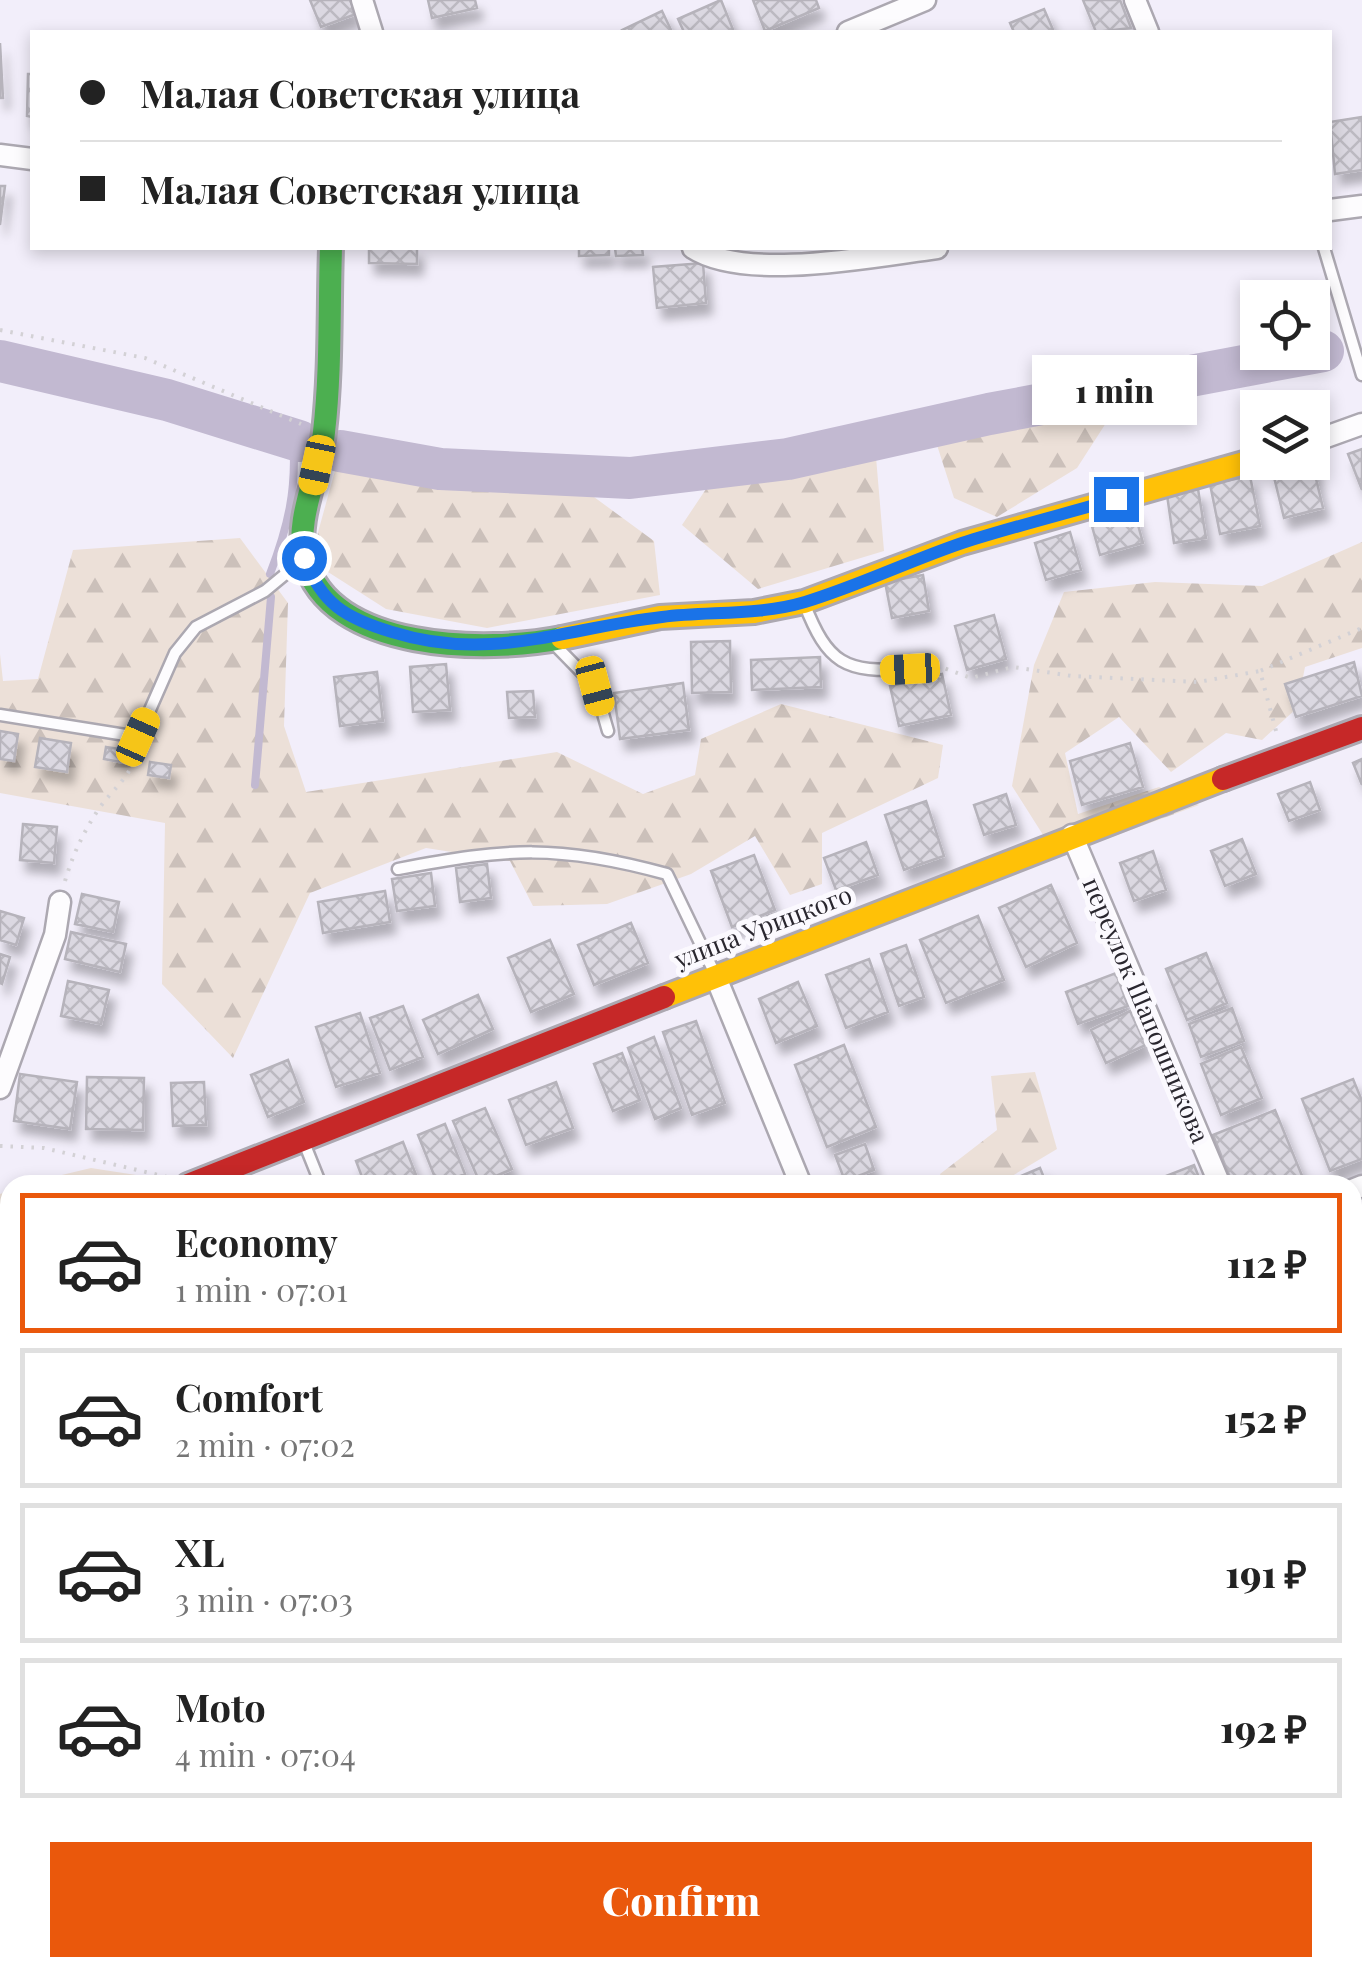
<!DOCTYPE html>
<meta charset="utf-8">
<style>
:root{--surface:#fff;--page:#f2f2f2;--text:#222;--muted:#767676;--line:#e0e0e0;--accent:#ea580c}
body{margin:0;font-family:"Playfair Display",serif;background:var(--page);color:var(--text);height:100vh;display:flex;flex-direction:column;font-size:38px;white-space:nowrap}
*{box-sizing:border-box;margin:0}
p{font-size:32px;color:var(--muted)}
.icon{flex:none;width:55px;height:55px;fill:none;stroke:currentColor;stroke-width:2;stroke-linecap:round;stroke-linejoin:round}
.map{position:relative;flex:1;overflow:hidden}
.sheet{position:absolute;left:0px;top:1175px;width:1362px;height:802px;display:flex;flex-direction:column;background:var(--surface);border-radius:30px 30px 0 0;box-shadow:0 5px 15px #0003}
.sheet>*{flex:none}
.hud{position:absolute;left:30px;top:30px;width:1302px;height:220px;border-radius:0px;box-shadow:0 5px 15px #0003;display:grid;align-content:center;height:220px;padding:0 50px;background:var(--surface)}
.controls{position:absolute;left:1240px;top:280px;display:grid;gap:20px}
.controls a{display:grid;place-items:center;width:90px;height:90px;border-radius:0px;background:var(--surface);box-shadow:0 5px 15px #0003;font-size:50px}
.end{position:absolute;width:45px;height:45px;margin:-22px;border:12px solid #1a73e8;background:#fff;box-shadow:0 0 0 5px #fff}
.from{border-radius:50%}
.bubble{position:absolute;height:70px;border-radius:0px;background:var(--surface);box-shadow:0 5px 15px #0003;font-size:32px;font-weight:800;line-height:70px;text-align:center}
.car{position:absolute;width:30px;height:60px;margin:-30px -15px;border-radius:12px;box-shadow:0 0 8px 2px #0007;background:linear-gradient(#f5c518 24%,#345 0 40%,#f5c518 0 76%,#345 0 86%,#f5c518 0)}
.hud b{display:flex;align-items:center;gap:35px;height:95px;font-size:38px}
.hud b+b{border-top:2px solid var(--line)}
.hud i{width:25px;height:25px;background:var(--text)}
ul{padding:18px 0 0;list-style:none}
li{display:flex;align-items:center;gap:30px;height:140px;margin:0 20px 15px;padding:0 30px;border:5px solid var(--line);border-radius:0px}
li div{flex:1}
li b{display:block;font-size:38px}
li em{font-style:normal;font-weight:800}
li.selected{border-color:var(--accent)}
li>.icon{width:90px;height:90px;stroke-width:1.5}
.action{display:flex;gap:20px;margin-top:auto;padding:20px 50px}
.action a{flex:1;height:115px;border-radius:0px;background:var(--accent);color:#fff;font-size:40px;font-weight:800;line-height:115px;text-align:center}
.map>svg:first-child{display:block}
.forest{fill:url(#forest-firs)}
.park{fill:url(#park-crowns)}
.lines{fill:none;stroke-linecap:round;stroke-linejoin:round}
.stream{stroke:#c2b9d1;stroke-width:8}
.river{stroke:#c2b9d1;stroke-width:42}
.building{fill:url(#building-cross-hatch);stroke:#b6b3bb;stroke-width:2.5;filter:url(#shadow)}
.lane-casing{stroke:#aca8b1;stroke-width:15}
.street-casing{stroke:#aca8b1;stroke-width:25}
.fast-casing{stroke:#aca8b1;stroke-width:28}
.slow-casing{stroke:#aca8b1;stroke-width:28}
.jam-casing{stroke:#aca8b1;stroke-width:28}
.path{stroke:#d3d1d5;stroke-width:4;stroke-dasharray:2.5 8;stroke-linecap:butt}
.lane{stroke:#fdfcfe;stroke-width:10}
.street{stroke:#fdfcfe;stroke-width:20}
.fast{stroke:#4caf50;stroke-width:22}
.slow{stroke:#ffc107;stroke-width:22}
.jam{stroke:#c62828;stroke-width:22}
.route{stroke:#1a73e8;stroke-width:12}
.labels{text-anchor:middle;stroke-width:10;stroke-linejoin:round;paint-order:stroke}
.street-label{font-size:25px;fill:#2a272f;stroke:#fbf9fe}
</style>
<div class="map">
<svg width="1362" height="1977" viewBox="0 0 1362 1977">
<defs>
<pattern id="forest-firs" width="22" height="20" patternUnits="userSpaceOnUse" patternTransform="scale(2.5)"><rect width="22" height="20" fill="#ece0d8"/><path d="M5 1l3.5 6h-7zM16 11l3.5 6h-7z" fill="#cbc0ba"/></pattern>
<pattern id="park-crowns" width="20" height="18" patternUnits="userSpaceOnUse" patternTransform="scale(2.5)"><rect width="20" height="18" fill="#ece0d8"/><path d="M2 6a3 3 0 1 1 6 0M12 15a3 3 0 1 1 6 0" fill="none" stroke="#cbc0ba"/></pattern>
<pattern id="building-cross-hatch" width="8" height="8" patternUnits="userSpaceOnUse" patternTransform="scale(2.5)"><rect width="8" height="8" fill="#dbd8e1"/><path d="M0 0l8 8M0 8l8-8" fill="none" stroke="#bcb9c1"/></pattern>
<filter id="shadow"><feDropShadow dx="6" dy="11" stdDeviation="5" flood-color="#0004"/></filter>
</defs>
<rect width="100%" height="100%" fill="#f2eefa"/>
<!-- forest -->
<path class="forest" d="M1115,409L1077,468L997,517L954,498L936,442Z
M876,457L884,551L758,589L682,525L706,489Z
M336,467L483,490L594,497L654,541L660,595L487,628L386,609L328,572L317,536Z
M240,538L288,603L284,726L306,792L557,752L643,794L695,775L701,739L781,704L943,745L938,778L822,833V884L790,895L755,836L691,874L607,904L533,906L510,861L426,848L310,893L233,1058L162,984L165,823L0,793V654L3,681L38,679L73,550Z
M1362,542V648L1305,667L1297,708L1262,740L1226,733L1171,772L1119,717L1065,753L1078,814L1159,787L1199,805L1057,857L1012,786L1034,665L1064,592L1155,582L1262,586Z
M1035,1072L1057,1149L1007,1179L1009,1185H944L940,1174L997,1130L991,1076Z
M91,1168L149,1177L129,1185H20Z
M10,1190V1231L0,1235V1194Z"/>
<!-- park -->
<path class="park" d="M236,1968H684L661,1977H231Z"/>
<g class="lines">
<!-- stream -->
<path class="stream" d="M270,574C288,527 297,489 293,439
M255,785L271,597"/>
<!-- river -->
<path class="river" d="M0,361L167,400L299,441
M340,451L440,469L630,478L788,459L989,414L1323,351"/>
</g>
<!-- building -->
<path class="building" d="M310,0H350L356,14L321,27Z
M428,0H475L477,8L432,18Z
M721,0L734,32H684L678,19Z
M753,0H816L819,8L765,31Z
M1083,0H1120L1131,28L1096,32Z
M1044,9L1054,32H1014L1010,23Z
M662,11L672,32H623L622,30Z
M0,43L3,98H0Z
M28,74H32V117L27,116Z
M1362,117V170L1335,174L1330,122Z
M0,186H5L0,225Z
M369,248H417V264L369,263Z
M579,248H609V255L579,256Z
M615,248H642L643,255L616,256Z
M703,263L706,303L657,308L653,267Z
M1362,449V490L1348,454Z
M1300,462H1312L1323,508L1284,518L1272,469Z
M1250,476L1260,526L1220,534L1210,484Z
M1198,489L1206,538L1174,543L1167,495Z
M1133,507L1143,543L1100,555L1090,519Z
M1070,532L1081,570L1046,580L1035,543Z
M923,575L929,611L892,618L885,582Z
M994,615L1006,659L967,670L955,626Z
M730,641L731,692L692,693L691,642Z
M820,657L821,687L752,690L751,660Z
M1354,662L1362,696L1296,717L1285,684Z
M446,664L450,710L413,712L410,667Z
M377,672L383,721L340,726L334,677Z
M942,674L951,715L899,726L890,686Z
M683,683L689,730L620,739L614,693Z
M533,691L535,717L509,718L507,692Z
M0,731L18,734L14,761L0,759Z
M40,738L71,743L67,772L35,767Z
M1130,743L1143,787L1082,805L1070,761Z
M106,747L127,750L125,763L104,759Z
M1362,759V785L1353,763Z
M150,762L171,765L169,778L148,775Z
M1310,782L1320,810L1289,821L1278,794Z
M1006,794L1016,825L984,835L974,805Z
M926,801L944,856L904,870L885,815Z
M23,824L57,827L54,863L20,860Z
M1242,839L1256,874L1225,886L1211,851Z
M866,842L878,875L836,890L824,858Z
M1153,851L1166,890L1134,901L1120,863Z
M754,855L775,910L732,927L711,871Z
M487,864L491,898L460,902L456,868Z
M431,873L435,906L397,911L392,879Z
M1051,885L1077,943L1026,967L999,908Z
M385,891L390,922L323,933L318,902Z
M82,894L119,902L113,932L75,924Z
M0,911L24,918L16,945L0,940Z
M978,916L1004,980L946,1003L920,940Z
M631,923L648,963L594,985L578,945Z
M71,932L126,944L120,972L65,959Z
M550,940L574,994L531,1012L508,958Z
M906,945L924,997L899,1006L881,954Z
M1206,953L1227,1003L1187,1020L1166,969Z
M0,954L10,957L2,984L0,983Z
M869,959L888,1012L846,1028L826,975Z
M1116,973L1128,1006L1078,1024L1066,992Z
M68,981L109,990L101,1024L61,1016Z
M798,982L817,1026L776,1043L759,999Z
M478,995L493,1029L438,1054L423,1020Z
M403,1006L423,1057L390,1070L370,1018Z
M1232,1008L1244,1041L1201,1057L1189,1024Z
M1130,1011L1146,1045L1106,1063L1091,1030Z
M360,1013L380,1073L336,1087L316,1027Z
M696,1021L725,1103L692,1115L663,1032Z
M654,1037L681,1108L655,1119L628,1048Z
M844,1045L876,1127L827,1147L795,1065Z
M1241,1047L1262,1098L1221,1115L1201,1064Z
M622,1053L640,1100L613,1111L594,1064Z
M288,1060L304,1102L268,1117L251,1075Z
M20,1074L77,1082L70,1129L14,1121Z
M87,1077L144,1078L143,1130L86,1129Z
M1353,1079L1362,1101V1159L1330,1171L1302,1099Z
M204,1082L206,1125L173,1126L171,1083Z
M556,1082L573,1128L526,1145L509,1100Z
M485,1108L512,1169L480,1183L453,1121Z
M1275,1110L1305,1183L1233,1185L1213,1135Z
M445,1124L465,1174L438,1185L418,1135Z
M403,1142L420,1185H365L356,1161Z
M865,1144L874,1170L845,1181L835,1155Z
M1194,1165L1202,1185H1143Z
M1040,1168L1047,1185H1016L1014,1179Z
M1362,1247V1292L1352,1295V1250Z
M10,1291V1340L0,1315V1295Z
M1360,1413L1362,1453L1352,1457V1416Z
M6,1699L10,1738L0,1742V1701Z
M1362,1714V1753L1352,1757V1718Z
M10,1762V1799L0,1777V1767Z
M10,1883V1935L4,1938L0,1887Z
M947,1968H979L983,1977H923Z
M986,1968H1011L1015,1977H990Z
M1023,1968H1068L1071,1977H1027Z
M1215,1968H1226L1229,1977H1191Z"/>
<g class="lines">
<defs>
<path id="lane" d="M1324,248L1362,375
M804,603C828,664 844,673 910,669
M554,644L595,686L608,731
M0,715L138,737L175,653L196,627L265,591L300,562
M398,869C506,848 559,844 667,874L715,974
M303,1140L321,1185"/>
<path id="street" d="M362,0L372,32
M1135,0L1148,32
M848,32L925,0
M0,155L32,159
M1330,210L1362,206
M693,248C746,282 875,256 937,248
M1312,442L1362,424
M1072,835L1220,1185
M715,975L801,1185
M0,1088L55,935L60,902
M1352,1190L1362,1186
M1119,1968L1123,1977"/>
<path id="fast" d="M331,248C329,309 331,372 324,432C320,472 294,520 305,560C329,652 488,653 562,638
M0,1594L10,1617"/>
<path id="slow" d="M562,638L660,617L754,612L804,602L962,543L1258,459
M664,997L1223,779
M1352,1661L1362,1657
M156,1968L160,1977
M724,1977L748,1968"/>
<path id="jam" d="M1223,779L1362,728
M188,1185L664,997
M0,1260L10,1256
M108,1977L131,1968"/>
</defs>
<!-- lane casing -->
<use href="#lane" class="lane-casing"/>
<!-- street casing -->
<use href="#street" class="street-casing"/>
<!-- fast casing -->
<use href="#fast" class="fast-casing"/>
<!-- slow casing -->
<use href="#slow" class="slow-casing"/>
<!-- jam casing -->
<use href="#jam" class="jam-casing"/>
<!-- path -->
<path class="path" d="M0,330L145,358L301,424
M925,668L941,667L971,678L1013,667L1072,676L1198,682L1260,671
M1276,731L1260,671L1362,628
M65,881C73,854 83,833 98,810C112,789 132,777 136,752
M0,1146L44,1148L167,1177
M1317,1185L1334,1178
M1352,1216L1362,1213
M1352,1548L1362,1545
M1352,1701L1362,1697
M0,1947L10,1943
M20,1968L22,1973
M309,1968L313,1977
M396,1977L399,1968
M868,1977L890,1968"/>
<!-- lane -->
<use href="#lane" class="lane"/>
<!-- street -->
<use href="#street" class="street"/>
<!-- fast -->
<use href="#fast" class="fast"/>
<!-- slow -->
<use href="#slow" class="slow"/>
<!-- jam -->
<use href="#jam" class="jam"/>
</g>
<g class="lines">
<!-- route -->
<path class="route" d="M304,558C322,604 345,618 392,632C490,663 565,628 662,617C710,611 758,616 805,602C858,586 909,561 962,543C1012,527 1064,514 1116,499"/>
</g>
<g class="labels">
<!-- street labels -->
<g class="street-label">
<text transform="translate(763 927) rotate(-21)" y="9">улица Урицкого</text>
<text transform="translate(1146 1010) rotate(67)" y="9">переулок Шапошникова</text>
</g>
</g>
</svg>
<div class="controls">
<a><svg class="icon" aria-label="locate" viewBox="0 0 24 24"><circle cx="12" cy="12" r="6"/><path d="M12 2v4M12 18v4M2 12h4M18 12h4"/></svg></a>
<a><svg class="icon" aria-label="layers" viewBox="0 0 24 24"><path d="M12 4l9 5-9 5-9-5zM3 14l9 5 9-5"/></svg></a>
</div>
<i class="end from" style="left:304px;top:558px"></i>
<i class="end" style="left:1116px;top:499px"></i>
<div class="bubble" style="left:1032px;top:355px;width:165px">1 min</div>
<i class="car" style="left:317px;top:465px;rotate:192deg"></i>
<i class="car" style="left:910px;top:669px;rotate:267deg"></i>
<i class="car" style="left:595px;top:686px;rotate:165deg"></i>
<i class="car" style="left:138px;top:737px;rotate:24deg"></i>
<div class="hud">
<b><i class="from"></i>Малая Советская улица</b>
<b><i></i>Малая Советская улица</b>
</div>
<section class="sheet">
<ul>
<li class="selected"><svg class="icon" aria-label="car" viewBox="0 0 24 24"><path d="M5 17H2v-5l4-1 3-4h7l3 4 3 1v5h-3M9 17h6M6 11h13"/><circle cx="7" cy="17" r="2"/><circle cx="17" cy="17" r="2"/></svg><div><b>Economy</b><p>1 min · 07:01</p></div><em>112 ₽</em></li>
<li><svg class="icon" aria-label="car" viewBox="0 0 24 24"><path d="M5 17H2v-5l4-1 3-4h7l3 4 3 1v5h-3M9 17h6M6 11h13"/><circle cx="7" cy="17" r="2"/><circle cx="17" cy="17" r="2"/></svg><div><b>Comfort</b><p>2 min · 07:02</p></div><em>152 ₽</em></li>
<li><svg class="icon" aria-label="car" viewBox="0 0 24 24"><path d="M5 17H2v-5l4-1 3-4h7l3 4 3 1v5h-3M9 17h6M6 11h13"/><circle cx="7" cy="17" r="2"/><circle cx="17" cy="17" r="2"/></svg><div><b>XL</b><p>3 min · 07:03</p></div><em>191 ₽</em></li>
<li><svg class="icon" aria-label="car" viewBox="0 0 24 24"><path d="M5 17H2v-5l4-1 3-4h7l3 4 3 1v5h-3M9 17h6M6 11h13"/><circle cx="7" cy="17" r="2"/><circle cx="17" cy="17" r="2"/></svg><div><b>Moto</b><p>4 min · 07:04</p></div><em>192 ₽</em></li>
</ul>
<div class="action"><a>Confirm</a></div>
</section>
</div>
